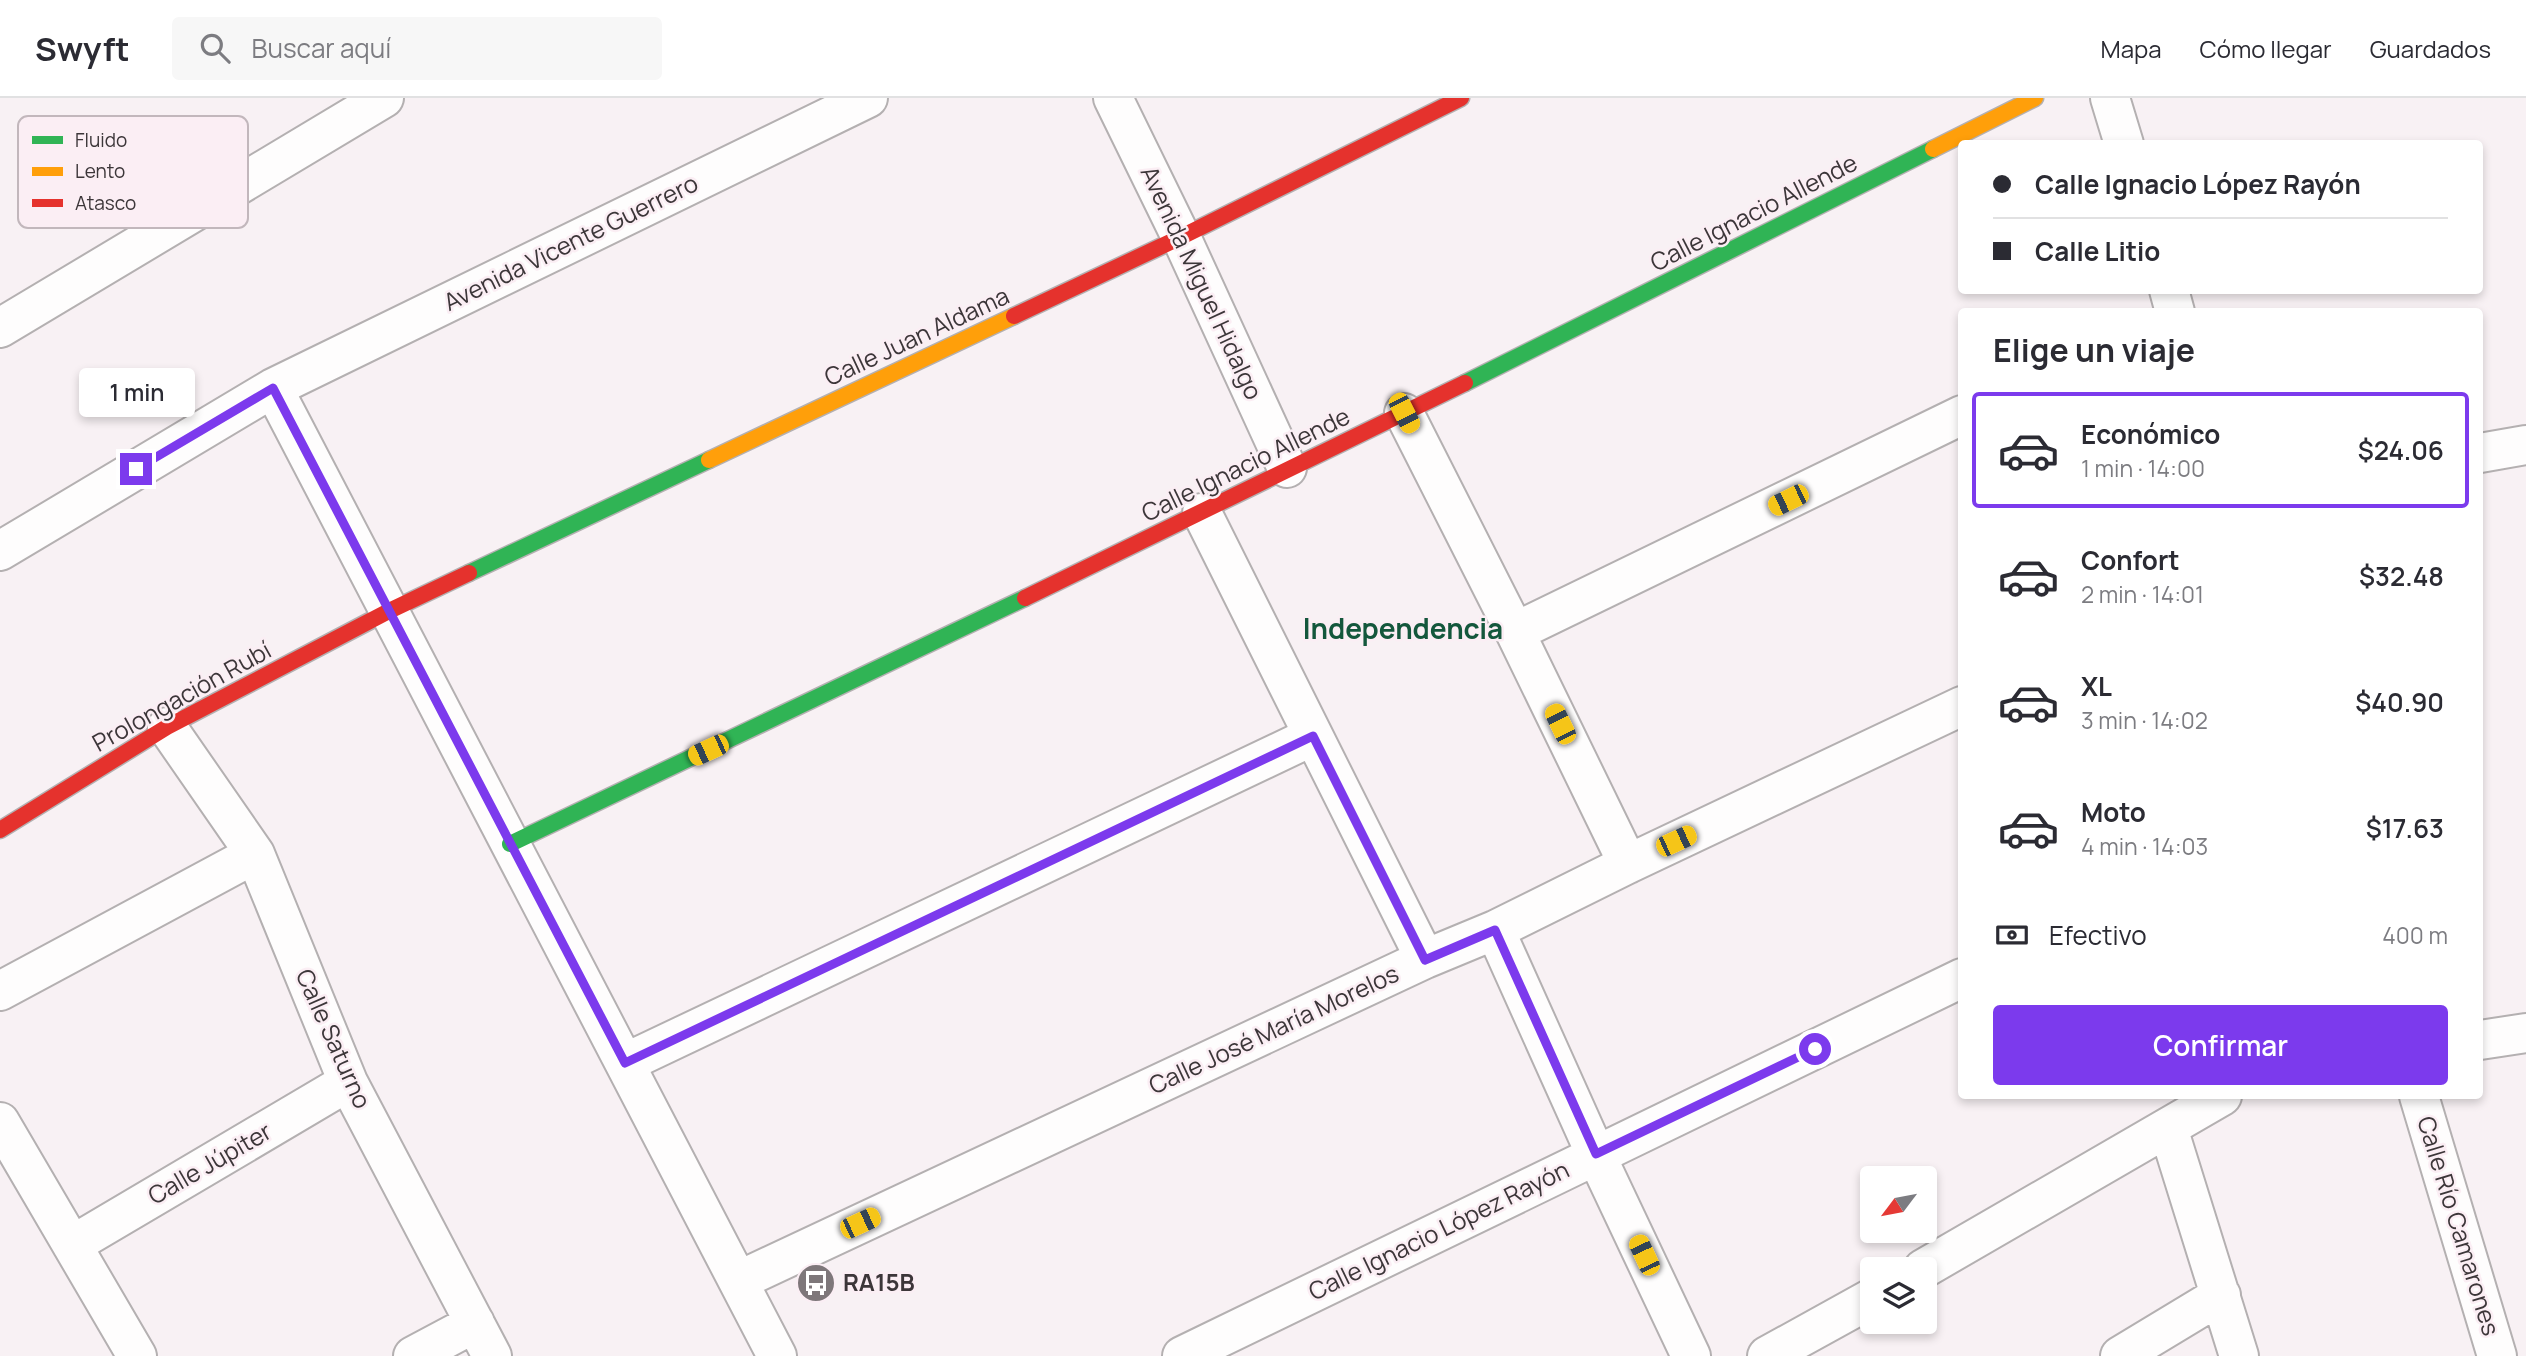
<!DOCTYPE html>
<html lang="es">
<meta charset="utf-8">
<style>
:root{--surface:#fff;--page:#f7f7f7;--text:#2b2b33;--muted:#7c7c81;--line:#e1e1e2;--accent:#7c3aed}
body{margin:0;font-family:Manrope,sans-serif;background:var(--page);color:var(--text);height:100vh;display:flex;flex-direction:column;font-size:26px;white-space:nowrap}
*{box-sizing:border-box;margin:0}
p{font-size:23px;color:var(--muted)}
.icon{flex:none;width:38px;height:38px;fill:none;stroke:currentColor;stroke-width:2;stroke-linecap:round;stroke-linejoin:round}
.map{position:relative;flex:1;overflow:hidden}
.drawer{position:absolute;left:1958px;top:210px;width:525px;height:791px;display:flex;flex-direction:column;background:var(--surface);border-radius:7px;box-shadow:0 4px 10px #0003}
.drawer>*{flex:none}
.hud{position:absolute;left:1958px;top:42px;width:525px;height:154px;border-radius:7px;box-shadow:0 4px 10px #0003;display:grid;align-content:center;height:154px;padding:0 35px;background:var(--surface)}
.needle{width:46px;rotate:238deg}
.buttons{position:absolute;left:1860px;top:1068px;display:grid;gap:14px}
.buttons a{display:grid;place-items:center;width:77px;height:77px;border-radius:7px;background:var(--surface);box-shadow:0 4px 10px #0003;font-size:35px}
.end{position:absolute;width:32px;height:32px;margin:-16px;border:9px solid #7c3aed;background:#fff;box-shadow:0 0 0 4px #fff}
.from{border-radius:50%}
.bubble{position:absolute;height:49px;border-radius:7px;background:var(--surface);box-shadow:0 4px 10px #0003;font-size:23px;font-weight:600;line-height:49px;text-align:center}
.car{position:absolute;width:21px;height:42px;margin:-21px -10px;border-radius:9px;box-shadow:0 0 5px 2px #0007;background:linear-gradient(#f5c518 24%,#345 0 40%,#f5c518 0 76%,#345 0 86%,#f5c518 0)}
.hud b{display:flex;align-items:center;gap:24px;height:66px;font-size:26px}
.hud b+b{border-top:2px solid var(--line)}
.hud i{width:18px;height:18px;background:var(--text)}
ul{padding:0;list-style:none}
li{display:flex;align-items:center;gap:21px;height:116px;margin:0 14px 10px;padding:0 21px;border:4px solid transparent;border-radius:7px}
li div{flex:1}
li b{display:block;font-size:26px}
li em{font-style:normal;font-weight:600}
li.on{border-color:var(--accent)}
li>.icon{width:63px;height:63px;stroke-width:1.5}
h2{padding:0 35px;font-size:32px;line-height:84px}
.pay{display:flex;align-items:center;gap:18px;height:77px;padding:0 35px;font-size:26px}
.pay p{margin-inline-start:auto}
.action{display:flex;gap:14px;margin-top:auto;padding:14px 35px}
.action a{flex:1;height:80px;border-radius:7px;background:var(--accent);color:#fff;font-size:28px;font-weight:600;line-height:80px;text-align:center}
header{display:flex;align-items:center;gap:42px;box-sizing:border-box;height:98px;padding:0 35px;background:var(--surface);border-bottom:2px solid var(--line)}
header strong{font-size:33px}
nav{display:flex;gap:38px;margin-inline-start:auto;font-size:24px}
.search{width:490px;height:63px;background:var(--page);display:flex;align-items:center;gap:18px;box-sizing:border-box;padding:0 24px;border-radius:7px;color:var(--muted);font-size:26px}
.map>svg:first-child{display:block}
.lines{fill:none;stroke-linecap:round;stroke-linejoin:round}
.street-casing{stroke:#b4b0b1;stroke-width:42}
.fast-casing{stroke:#b4b0b1;stroke-width:19}
.slow-casing{stroke:#b4b0b1;stroke-width:19}
.jam-casing{stroke:#b4b0b1;stroke-width:19}
.street{stroke:#fefdfd;stroke-width:38}
.fast{stroke:#30b455;stroke-width:16}
.slow{stroke:#ff9f0a;stroke-width:16}
.jam{stroke:#e5322d;stroke-width:16}
.route{stroke:#7c3aed;stroke-width:9}
.labels{text-anchor:middle;stroke-width:5;stroke-linejoin:round;paint-order:stroke}
.street-label{font-size:24px;fill:#3c3639;stroke:#fbeef4}
.poi-label{font-size:24px;font-weight:bold;fill:#3c3639;stroke:#fbeef4;text-anchor:start}
.quarter-label{font-size:28px;font-weight:bold;fill:#14573c;stroke:#fbeef4}
.key{fill:#fbeef4;stroke:#c2b7bc;stroke-width:2}
.key-label{font-size:19px;fill:#3c3639}
</style>
<header>
<strong>Swyft</strong>
<div class="search"><svg class="icon" aria-label="search" viewBox="0 0 24 24"><circle cx="10" cy="10" r="6"/><path d="M15 15l6 6"/></svg>Buscar aquí</div>
<nav><a>Mapa</a><a>Cómo llegar</a><a>Guardados</a></nav>
</header>
<div class="map">
<svg width="2526" height="1258" viewBox="0 0 2526 1258">
<rect width="100%" height="100%" fill="#f8f1f4"/>
<g class="lines">
<defs>
<path id="street" d="M1113,0L1181,139L1287,370
M2110,0L2124,46
M2169,192L2175,214
M0,230L384,0
M273,290L777,1258
M1404,315L1515,534L1628,766
M2480,355L2526,347
M1202,415L1425,861
M0,453L273,290L868,0
M1515,534L1962,317
M167,629L255,756L348,984L492,1258
M1495,832L1596,1057L1691,1258
M0,893L255,756
M2480,942L2526,935
M625,965L1313,638
M2419,998L2497,1258
M0,1024L137,1258
M2168,1030L2239,1258
M72,1147L348,984
M1923,1171L2222,998
M738,1183L1425,861L1495,832L1628,766L1962,608
M413,1258L475,1225
M1182,1258L1962,880
M1767,1258L1872,1200
M2120,1258L2221,1197"/>
<path id="fast" d="M1465,285L1933,51
M469,475L709,362
M510,746L1025,500"/>
<path id="slow" d="M1933,51L2035,0
M709,362L1014,218"/>
<path id="jam" d="M1014,218L1181,139L1461,0
M1025,500L1465,285
M0,732L167,629L389,513L469,475"/>
</defs>
<!-- street casing -->
<use href="#street" class="street-casing"/>
<!-- fast casing -->
<use href="#fast" class="fast-casing"/>
<!-- slow casing -->
<use href="#slow" class="slow-casing"/>
<!-- jam casing -->
<use href="#jam" class="jam-casing"/>
<!-- street -->
<use href="#street" class="street"/>
<!-- fast -->
<use href="#fast" class="fast"/>
<!-- slow -->
<use href="#slow" class="slow"/>
<!-- jam -->
<use href="#jam" class="jam"/>
</g>
<g class="lines">
<!-- route -->
<path class="route" d="M136,371L273,290L625,965L1313,638L1425,862L1495,832L1596,1056L1815,951"/>
</g>
<!-- icons -->
<defs>
<symbol id="bus-disc" viewBox="-11 -11 22 22"><circle r="9.5" fill="#7e777a" stroke="#fbeef4"/><path d="M-5-6H5V4H4V6H2V4H-2V6H-4V4H-5ZM-3.5-4V0h7V-4ZM-3.5 1.2v1.5H-2V1.2ZM2 1.2v1.5H3.5V1.2Z" fill="#fff"/></symbol>
</defs>
<g fill-rule="evenodd">
<use href="#bus-disc" x="794" y="1163" width="44" height="44"/>
</g>
<g class="labels">
<!-- street labels -->
<g class="street-label">
<text transform="translate(1754 115) rotate(-27)" y="8">Calle Ignacio Allende</text>
<text transform="translate(571 145) rotate(-26)" y="8">Avenida Vicente Guerrero</text>
<text transform="translate(1201 185) rotate(65)" y="8">Avenida Miguel Hidalgo</text>
<text transform="translate(917 239) rotate(-25)" y="8">Calle Juan Aldama</text>
<text transform="translate(1246 367) rotate(-26)" y="8">Calle Ignacio Allende</text>
<text transform="translate(182 599) rotate(-29)" y="8">Prolongación Rubí</text>
<text transform="translate(1274 932) rotate(-25)" y="8">Calle José María Morelos</text>
<text transform="translate(333 941) rotate(66)" y="8">Calle Saturno</text>
<text transform="translate(210 1066) rotate(-30)" y="8">Calle Júpiter</text>
<text transform="translate(2458 1128) rotate(73)" y="8">Calle Río Camarones</text>
<text transform="translate(1439 1133) rotate(-26)" y="8">Calle Ignacio López Rayón</text>
</g>
<!-- poi labels -->
<g class="poi-label">
<text x="843" y="1193">RA15B</text>
</g>
<!-- quarter labels -->
<g class="quarter-label">
<text x="1403" y="541">Independencia</text>
</g>
</g>
<!-- legend -->
<rect x="18" y="18" width="230" height="112" rx="10" class="key"/>
<rect x="32" y="38" width="31" height="8" fill="#30b455"/>
<rect x="32" y="69" width="31" height="9" fill="#ff9f0a"/>
<rect x="32" y="101" width="31" height="8" fill="#e5322d"/>
<g class="key-label">
<text x="75" y="49">Fluido</text>
<text x="75" y="80">Lento</text>
<text x="75" y="112">Atasco</text>
</g>
</svg>
<div class="buttons">
<a><svg class="needle" viewBox="-14 -14 28 28"><path d="M0-13l5 13h-10z" fill="#e53935"/><path d="M0 13l5-13h-10z" fill="#7c7c81"/></svg></a>
<a><svg class="icon" aria-label="layers" viewBox="0 0 24 24"><path d="M12 4l9 5-9 5-9-5zM3 14l9 5 9-5"/></svg></a>
</div>
<i class="end from" style="left:1815px;top:951px"></i>
<i class="end" style="left:136px;top:371px"></i>
<div class="bubble" style="left:79px;top:270px;width:116px">1 min</div>
<i class="car" style="left:1404px;top:315px;rotate:153deg"></i>
<i class="car" style="left:1788px;top:402px;rotate:244deg"></i>
<i class="car" style="left:1560px;top:626px;rotate:334deg"></i>
<i class="car" style="left:708px;top:652px;rotate:245deg"></i>
<i class="car" style="left:1676px;top:743px;rotate:65deg"></i>
<i class="car" style="left:860px;top:1125px;rotate:65deg"></i>
<i class="car" style="left:1644px;top:1157px;rotate:335deg"></i>
<div class="hud">
<b><i class="from"></i>Calle Ignacio López Rayón</b>
<b><i></i>Calle Litio</b>
</div>
<section class="drawer">
<h2>Elige un viaje</h2>
<ul>
<li class="on"><svg class="icon" aria-label="car" viewBox="0 0 24 24"><path d="M5 17H2v-5l4-1 3-4h7l3 4 3 1v5h-3M9 17h6M6 11h13"/><circle cx="7" cy="17" r="2"/><circle cx="17" cy="17" r="2"/></svg><div><b>Económico</b><p>1 min · 14:00</p></div><em>$24.06</em></li>
<li><svg class="icon" aria-label="car" viewBox="0 0 24 24"><path d="M5 17H2v-5l4-1 3-4h7l3 4 3 1v5h-3M9 17h6M6 11h13"/><circle cx="7" cy="17" r="2"/><circle cx="17" cy="17" r="2"/></svg><div><b>Confort</b><p>2 min · 14:01</p></div><em>$32.48</em></li>
<li><svg class="icon" aria-label="car" viewBox="0 0 24 24"><path d="M5 17H2v-5l4-1 3-4h7l3 4 3 1v5h-3M9 17h6M6 11h13"/><circle cx="7" cy="17" r="2"/><circle cx="17" cy="17" r="2"/></svg><div><b>XL</b><p>3 min · 14:02</p></div><em>$40.90</em></li>
<li><svg class="icon" aria-label="car" viewBox="0 0 24 24"><path d="M5 17H2v-5l4-1 3-4h7l3 4 3 1v5h-3M9 17h6M6 11h13"/><circle cx="7" cy="17" r="2"/><circle cx="17" cy="17" r="2"/></svg><div><b>Moto</b><p>4 min · 14:03</p></div><em>$17.63</em></li>
</ul>
<div class="pay"><svg class="icon" aria-label="cash" viewBox="0 0 24 24"><path d="M3 7h18v10H3z"/><circle cx="12" cy="12" r="2"/></svg>Efectivo<p>400 m</p></div>
<div class="action"><a>Confirmar</a></div>
</section>
</div>
